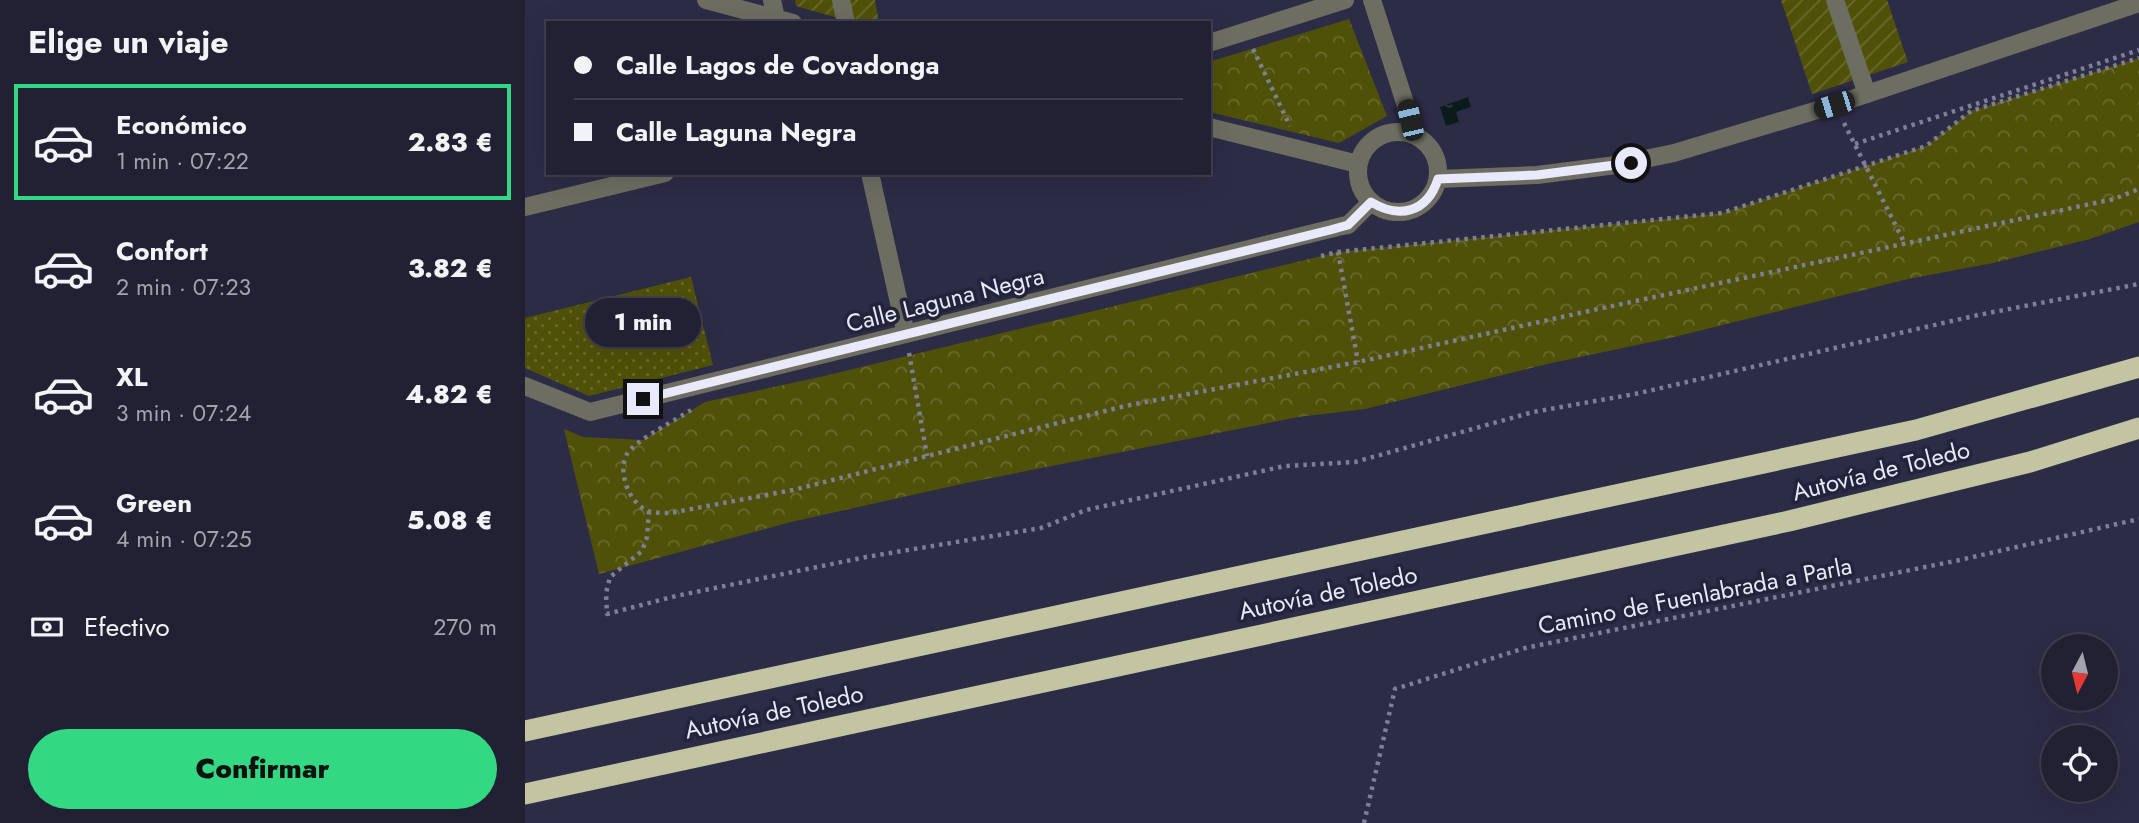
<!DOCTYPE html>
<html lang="es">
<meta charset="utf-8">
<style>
:root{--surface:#222134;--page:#2e2e40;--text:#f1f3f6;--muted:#a2a3ac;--line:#3f3e4f;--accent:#32d882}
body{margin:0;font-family:Jost,sans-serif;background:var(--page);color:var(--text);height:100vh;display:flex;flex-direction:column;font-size:26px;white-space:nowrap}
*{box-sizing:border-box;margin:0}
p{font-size:23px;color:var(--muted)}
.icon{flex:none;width:38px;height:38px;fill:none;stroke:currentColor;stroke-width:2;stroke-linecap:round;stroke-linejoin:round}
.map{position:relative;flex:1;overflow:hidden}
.drawer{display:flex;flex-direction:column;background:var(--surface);width:525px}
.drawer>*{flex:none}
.hud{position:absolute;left:21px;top:21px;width:665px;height:154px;border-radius:0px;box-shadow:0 7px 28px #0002,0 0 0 2px var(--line);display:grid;align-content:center;height:154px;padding:0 28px;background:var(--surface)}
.needle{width:46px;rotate:187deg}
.buttons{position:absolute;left:1516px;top:634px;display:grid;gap:14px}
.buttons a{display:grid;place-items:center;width:77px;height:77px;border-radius:50%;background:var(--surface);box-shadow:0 7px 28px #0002,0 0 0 2px var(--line);font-size:35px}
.end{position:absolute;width:32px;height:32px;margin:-16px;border:9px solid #e8e9fa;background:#111;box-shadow:0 0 0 4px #111}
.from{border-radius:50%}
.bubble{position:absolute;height:49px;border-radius:24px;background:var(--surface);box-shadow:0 7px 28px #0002,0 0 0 2px var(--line);font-size:23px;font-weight:800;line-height:49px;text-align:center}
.car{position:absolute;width:21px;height:42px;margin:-21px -10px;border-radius:9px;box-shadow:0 0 5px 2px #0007;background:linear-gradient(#222 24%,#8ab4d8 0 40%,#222 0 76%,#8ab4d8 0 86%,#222 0)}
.hud b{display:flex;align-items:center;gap:24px;height:66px;font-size:26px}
.hud b+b{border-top:2px solid var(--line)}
.hud i{width:18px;height:18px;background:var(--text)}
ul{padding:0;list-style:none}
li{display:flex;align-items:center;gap:21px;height:116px;margin:0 14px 10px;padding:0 14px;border:4px solid transparent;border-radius:0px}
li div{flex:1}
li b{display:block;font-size:26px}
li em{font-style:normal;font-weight:800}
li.current{border-color:var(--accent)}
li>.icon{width:63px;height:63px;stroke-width:1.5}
h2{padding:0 28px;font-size:32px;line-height:84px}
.pay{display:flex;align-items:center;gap:18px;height:77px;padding:0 28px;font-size:26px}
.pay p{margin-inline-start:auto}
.button{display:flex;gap:14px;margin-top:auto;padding:14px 28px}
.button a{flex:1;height:80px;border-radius:42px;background:var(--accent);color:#111;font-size:28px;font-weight:800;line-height:80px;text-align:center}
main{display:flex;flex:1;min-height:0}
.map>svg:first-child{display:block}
.grass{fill:url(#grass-dots)}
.forest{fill:url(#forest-crowns)}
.garden{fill:url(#garden-furrows)}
.water{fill:url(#water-ripples)}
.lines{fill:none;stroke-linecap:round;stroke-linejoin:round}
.path{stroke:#7e7e94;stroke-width:4.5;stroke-dasharray:3.5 5;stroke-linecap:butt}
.pedestrian{stroke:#6d6e61;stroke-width:18}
.minor{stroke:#6d6e61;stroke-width:18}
.motorway{stroke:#c2c4a2;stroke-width:21}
.route{stroke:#e8e9fa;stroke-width:9}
.labels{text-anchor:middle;stroke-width:7;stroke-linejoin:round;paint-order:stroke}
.street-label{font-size:24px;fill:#e8e9fa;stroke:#23233b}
</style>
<main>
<section class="drawer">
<h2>Elige un viaje</h2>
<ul>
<li class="current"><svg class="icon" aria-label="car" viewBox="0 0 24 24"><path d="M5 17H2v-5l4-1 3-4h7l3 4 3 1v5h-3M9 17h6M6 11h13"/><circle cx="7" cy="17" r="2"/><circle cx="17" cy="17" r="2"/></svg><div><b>Económico</b><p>1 min · 07:22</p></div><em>2.83 €</em></li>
<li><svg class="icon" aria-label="car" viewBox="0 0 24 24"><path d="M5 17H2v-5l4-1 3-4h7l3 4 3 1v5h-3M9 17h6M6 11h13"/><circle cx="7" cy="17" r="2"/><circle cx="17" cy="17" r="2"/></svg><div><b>Confort</b><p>2 min · 07:23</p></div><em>3.82 €</em></li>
<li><svg class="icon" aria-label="car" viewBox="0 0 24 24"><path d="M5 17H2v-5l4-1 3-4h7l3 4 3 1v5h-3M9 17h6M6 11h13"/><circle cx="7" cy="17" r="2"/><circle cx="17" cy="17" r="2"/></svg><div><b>XL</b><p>3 min · 07:24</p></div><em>4.82 €</em></li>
<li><svg class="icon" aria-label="car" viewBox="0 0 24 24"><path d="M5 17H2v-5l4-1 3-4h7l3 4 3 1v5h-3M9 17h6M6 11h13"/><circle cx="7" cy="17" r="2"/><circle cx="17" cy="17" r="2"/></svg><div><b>Green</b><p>4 min · 07:25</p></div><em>5.08 €</em></li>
</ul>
<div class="pay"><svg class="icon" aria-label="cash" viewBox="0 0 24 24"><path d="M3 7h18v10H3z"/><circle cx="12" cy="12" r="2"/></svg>Efectivo<p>270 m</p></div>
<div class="button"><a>Confirmar</a></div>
</section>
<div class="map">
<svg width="1614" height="823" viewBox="0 0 1614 823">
<defs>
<pattern id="grass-dots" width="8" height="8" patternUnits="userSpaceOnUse" patternTransform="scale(1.75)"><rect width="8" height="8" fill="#505108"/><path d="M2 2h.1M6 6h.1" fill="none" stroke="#696a2d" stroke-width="1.8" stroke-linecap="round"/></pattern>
<pattern id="forest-crowns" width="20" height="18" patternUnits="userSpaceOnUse" patternTransform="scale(1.75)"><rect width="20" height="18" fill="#505108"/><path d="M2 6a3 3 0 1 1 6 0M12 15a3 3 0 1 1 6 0" fill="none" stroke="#696a2d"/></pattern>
<pattern id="garden-furrows" width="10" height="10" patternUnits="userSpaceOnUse" patternTransform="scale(1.75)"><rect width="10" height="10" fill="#505108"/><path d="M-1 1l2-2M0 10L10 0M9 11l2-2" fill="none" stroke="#696a2d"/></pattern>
<pattern id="water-ripples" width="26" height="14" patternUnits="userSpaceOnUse" patternTransform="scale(1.75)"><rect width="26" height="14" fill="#0b1b1c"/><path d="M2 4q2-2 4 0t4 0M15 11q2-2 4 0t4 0" fill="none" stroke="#2f3c3e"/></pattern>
</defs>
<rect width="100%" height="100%" fill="#2d2c46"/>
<!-- grass -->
<path class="grass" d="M166,277L188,365L64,396L0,368V318Z"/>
<!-- forest -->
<path class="forest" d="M824,19L862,116L814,143L684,112V62Z
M1614,58V222L1611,223L1565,239L1468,263L1383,279L1145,338L1022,364L840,409L773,417L441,483L266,522L74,574L39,429L58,437L118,440L180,402L295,377L813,252L1197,213L1401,146L1446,111Z"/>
<!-- garden -->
<path class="garden" d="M270,0H310L313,18L271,6Z
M323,0H350L354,23H339L326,20Z
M1256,0H1303L1329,80L1287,94Z
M1316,0H1362L1383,62L1341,76Z"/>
<!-- water -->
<path class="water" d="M943,97L946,107L931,112L934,122L921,126L915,107Z"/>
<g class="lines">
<!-- path -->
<path class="path" d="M728,49L765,126
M1319,123L1380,244
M1330,144L1614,50
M813,252L833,362
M796,256L813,252L1197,213L1401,146L1446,111L1614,58
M384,353L402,456
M166,410C153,419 109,441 102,454C92,472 104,503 123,511C129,513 138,513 145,513L268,490L600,406L833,362L1064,311L1589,199L1614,189
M124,511L122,537L117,551L85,577L81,593L82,614L151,596L341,557L516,528L561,510L760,466L830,462L1008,412L1110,394L1453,315L1614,284
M839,823L870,689L1000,648L1435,560L1614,519"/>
<!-- pedestrian -->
<path class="pedestrian" d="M316,0L321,23
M1310,0L1342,94
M345,173L381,334"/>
<!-- minor -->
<path class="minor" d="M181,0L268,23
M247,0L251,18
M847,0L881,106L888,135
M684,43L820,0
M684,127L833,164
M833 172a40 40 0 1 1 80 0a40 40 0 1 1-80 0Z
M913,179L1012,175L1091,165L1149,153L1309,105L1614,3
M0,207L140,173
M0,386L65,412L817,226L823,225L846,202"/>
<!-- motorway -->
<path class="motorway" d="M0,731L1391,430L1614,367
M0,794L1264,521L1505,462L1614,428"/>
</g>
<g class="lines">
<!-- route -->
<path class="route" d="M118,399L805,230L823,225L846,202C874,219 902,213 913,179L1012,175L1106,163"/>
</g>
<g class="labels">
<!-- street labels -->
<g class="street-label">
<text transform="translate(420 300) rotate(-14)" y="8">Calle Laguna Negra</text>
<text transform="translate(1356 471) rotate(-14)" y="8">Autovía de Toledo</text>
<text transform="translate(803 593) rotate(-12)" y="8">Autovía de Toledo</text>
<text transform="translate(1170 596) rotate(-11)" y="8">Camino de Fuenlabrada a Parla</text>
<text transform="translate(249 712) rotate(-12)" y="8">Autovía de Toledo</text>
</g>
</g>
</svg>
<div class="buttons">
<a><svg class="needle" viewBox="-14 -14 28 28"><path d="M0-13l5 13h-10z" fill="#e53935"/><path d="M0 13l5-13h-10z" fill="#a2a3ac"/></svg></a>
<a><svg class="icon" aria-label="locate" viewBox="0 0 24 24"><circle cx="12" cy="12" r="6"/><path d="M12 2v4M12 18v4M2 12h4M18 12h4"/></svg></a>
</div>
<i class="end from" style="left:1106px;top:163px"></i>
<i class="end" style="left:118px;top:399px"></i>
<div class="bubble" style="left:60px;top:298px;width:116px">1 min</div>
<i class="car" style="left:1309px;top:105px;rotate:253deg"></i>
<i class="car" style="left:885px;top:120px;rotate:347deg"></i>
<div class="hud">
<b><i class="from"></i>Calle Lagos de Covadonga</b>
<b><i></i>Calle Laguna Negra</b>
</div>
</div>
</main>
